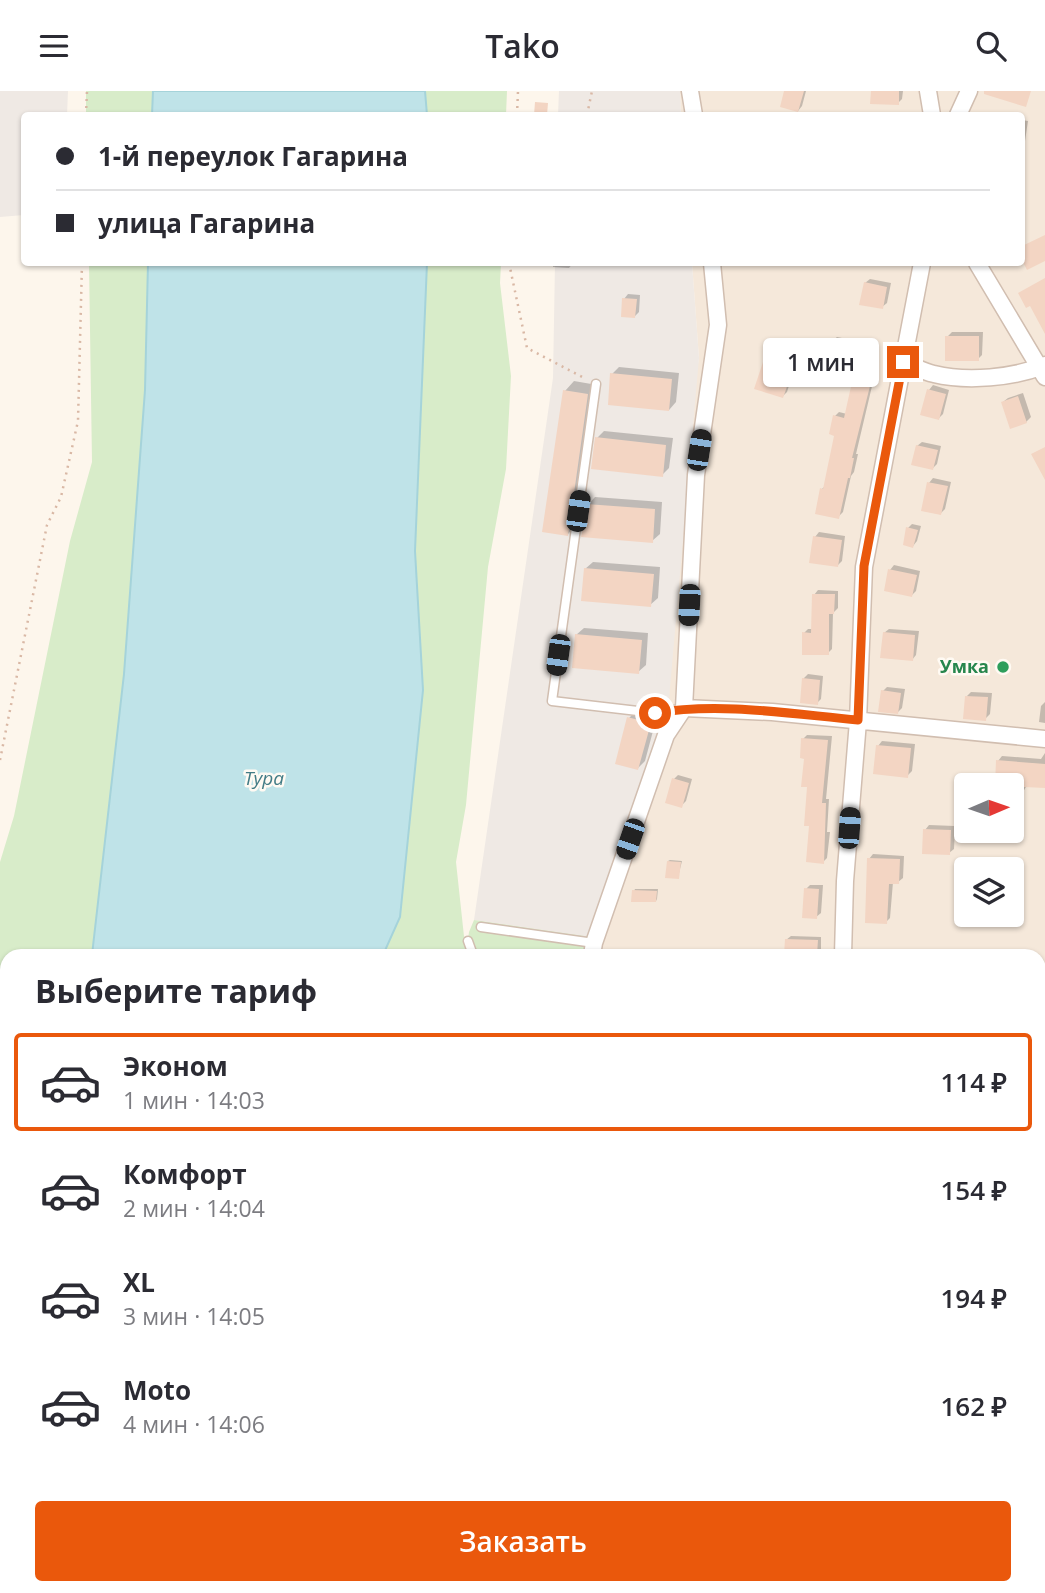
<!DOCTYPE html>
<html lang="ru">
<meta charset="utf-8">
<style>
:root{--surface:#fff;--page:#f2f2f3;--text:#2b2b33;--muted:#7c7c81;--line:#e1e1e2;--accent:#ea580c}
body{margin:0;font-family:"Open Sans",sans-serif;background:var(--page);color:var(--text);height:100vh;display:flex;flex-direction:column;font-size:26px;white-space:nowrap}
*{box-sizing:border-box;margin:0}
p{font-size:23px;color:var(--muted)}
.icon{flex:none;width:38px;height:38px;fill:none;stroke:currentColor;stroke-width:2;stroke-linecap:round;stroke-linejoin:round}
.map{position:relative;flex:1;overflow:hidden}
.side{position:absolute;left:0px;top:858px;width:1046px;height:646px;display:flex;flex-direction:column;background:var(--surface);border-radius:21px 21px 0 0;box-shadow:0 2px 5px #0004}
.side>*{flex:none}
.banner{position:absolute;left:21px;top:21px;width:1004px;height:154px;border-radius:7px;box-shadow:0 2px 5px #0004;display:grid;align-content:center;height:154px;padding:0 35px;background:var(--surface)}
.needle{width:46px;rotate:88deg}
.buttons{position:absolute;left:954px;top:682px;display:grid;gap:14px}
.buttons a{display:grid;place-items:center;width:70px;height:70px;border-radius:7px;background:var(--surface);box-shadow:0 2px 5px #0004;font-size:35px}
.end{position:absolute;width:32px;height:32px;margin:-16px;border:9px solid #ea580c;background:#fff;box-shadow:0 0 0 4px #fff}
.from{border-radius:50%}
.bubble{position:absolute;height:49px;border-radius:7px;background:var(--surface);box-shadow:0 2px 5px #0004;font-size:23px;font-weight:600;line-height:49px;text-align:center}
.car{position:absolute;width:21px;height:42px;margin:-21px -10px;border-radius:9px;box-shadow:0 0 5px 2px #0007;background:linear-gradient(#222 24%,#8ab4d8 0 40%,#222 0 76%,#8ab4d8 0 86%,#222 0)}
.banner b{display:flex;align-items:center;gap:24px;height:66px;font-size:26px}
.banner b+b{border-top:2px solid var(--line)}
.banner i{width:18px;height:18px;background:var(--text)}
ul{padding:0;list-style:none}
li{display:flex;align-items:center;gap:21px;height:98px;margin:0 14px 10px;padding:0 21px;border:4px solid transparent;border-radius:7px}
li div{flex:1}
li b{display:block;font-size:26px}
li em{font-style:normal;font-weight:600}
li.on{border-color:var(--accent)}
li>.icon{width:63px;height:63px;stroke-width:1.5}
h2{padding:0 35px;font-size:32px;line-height:84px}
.action{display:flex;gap:14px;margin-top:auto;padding:14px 35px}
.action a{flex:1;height:80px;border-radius:7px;background:var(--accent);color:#fff;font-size:28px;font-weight:600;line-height:80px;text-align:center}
header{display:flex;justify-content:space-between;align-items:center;height:91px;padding:0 35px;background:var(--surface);font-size:32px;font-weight:600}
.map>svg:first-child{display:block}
.residential{fill:#f5e8da;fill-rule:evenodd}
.industrial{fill:#efe9e4}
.green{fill:#d8ecc9}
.water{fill:#bfe3e8;stroke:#a5d3da;stroke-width:2}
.shadow{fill:#0003}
.building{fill:#f3d5c3}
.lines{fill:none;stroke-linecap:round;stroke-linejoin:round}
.lane-casing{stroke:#d1beb0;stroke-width:11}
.street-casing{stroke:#d1beb0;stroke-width:19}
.path{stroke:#d9b8a5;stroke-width:2.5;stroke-dasharray:2 5;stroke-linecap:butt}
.lane{stroke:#fff;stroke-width:8}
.street{stroke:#fff;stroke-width:16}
.route{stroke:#ea580c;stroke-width:9}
.leisure-dot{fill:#2e9e5b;stroke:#fffaf3;stroke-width:2.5}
.labels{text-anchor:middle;stroke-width:5;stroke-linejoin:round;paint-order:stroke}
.leisure-label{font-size:18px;font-weight:bold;fill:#27864d;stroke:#fffaf3;text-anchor:end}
.water-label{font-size:19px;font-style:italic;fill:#437c86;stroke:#fffaf3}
</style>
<header><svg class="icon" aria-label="menu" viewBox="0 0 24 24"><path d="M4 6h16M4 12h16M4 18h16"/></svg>Tako<svg class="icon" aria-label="search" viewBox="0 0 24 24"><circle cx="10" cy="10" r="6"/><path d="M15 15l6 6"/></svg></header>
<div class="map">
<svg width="1045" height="1502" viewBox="0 0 1045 1502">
<rect width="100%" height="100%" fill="#fdf6ec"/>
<!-- residential -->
<path class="residential" d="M680,0H1045V1502H695V1496H1040V864H595L699,267L692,172H1022V24H681ZM966,695H1012V740H966ZM966,779H1012V824H966Z"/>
<!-- industrial -->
<path class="industrial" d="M0,0H68L67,24H24V124L0,126Z
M559,0H680L681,24H558Z
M555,172H692L699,267L667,631L591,846L474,829L553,287Z
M372,1496H575L576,1502H372Z"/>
<!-- green -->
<path class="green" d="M86,0H153L152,24H86Z
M425,0H507L506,24H427Z
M89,172H148L145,299L124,583L92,864H7V1158L0,1154V771L14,725L70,450L92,371Z
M427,172H501L500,192L511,285L506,378L488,476L466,714L456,771L466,864H383L400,826L423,599L415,460Z
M474,829L591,846L595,864H466L469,841Z"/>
<!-- water -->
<path class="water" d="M153,0H425L427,24H152Z
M148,172H427L415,460L423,599L400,826L383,864H92L124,583L145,299Z
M8,1496H358V1502H9Z"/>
<!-- shadow -->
<path class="shadow" d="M786,0H806L802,15L798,20Z
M873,0H903L902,8L898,12Z
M1022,29L1028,30L1025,50L1022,53Z
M553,172H573L569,177L553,176Z
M870,188L891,192L887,212L882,216L865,192Z
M628,203L640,204L639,221L634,226L624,208Z
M952,241H983L982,264L978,268L947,246Z
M837,246L862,251L859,266L855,271L832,250Z
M769,268L795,276L787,301L783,305L765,272Z
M619,276L679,282L676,311L669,319L612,283Z
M858,288L873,291L856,363H858L854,381L851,385L843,421L838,426L822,398L826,394L836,343L835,325L839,321L847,323L854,292Z
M574,290L597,294L577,433L568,443L565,300Z
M933,294L949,299L943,323L939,327L929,299Z
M1023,302L1031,326L1026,331L1003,311L1008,307Z
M604,340L673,347L669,377L662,384L597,347Z
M922,351L941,355L937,373L933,377L917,355Z
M933,387L951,391L945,418L941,422L929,392Z
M595,406L662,411L660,443L652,450L588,414Z
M912,433L921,435L917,450L913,455L908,437Z
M819,441L845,445L842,470L838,474L815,446Z
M593,471L660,476L658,507L650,514L585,478Z
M894,474L920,480L916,500L912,504L890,479Z
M818,499L838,500V517L833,522L832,558L828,562L804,542L808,538H813L814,504Z
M584,537L648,542L646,574L638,581L576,544Z
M889,538L919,540L916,564L912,569L884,542Z
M808,583L823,585L821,608L817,612L803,588Z
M887,596L905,598L902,617L898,621L883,600Z
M971,601L992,602L990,623L985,628L967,605Z
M1045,611V632L1039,631L1041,615Z
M636,620L657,625L645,670L638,677L629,627Z
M807,644L832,645L826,708H829L827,741H830L827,767L823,771L811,733L803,648Z
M882,650L915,653L912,680L907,685L878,655Z
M1045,662V696L1027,694L1023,701L1012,700V695L998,670L1002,665L1041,668Z
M678,684L692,688L686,710L681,715L674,688Z
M929,734L955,735L954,758L949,762L925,739Z
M873,763L904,765L903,787L898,791H893L890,827L886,831L869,768Z
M670,769L682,770L678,786L668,770Z
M810,794H823L821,822L816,826L806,798Z
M635,798H658L657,808L656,810L634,800Z
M791,845L821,846V864H786V849Z
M915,858L944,860L943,864H910Z
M1040,1096H1045V1114L1040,1116Z
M1045,1153V1185H1042L1040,1180V1155Z
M533,1496V1502H489L494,1498Z
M995,1496H1022L1021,1502H993Z"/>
<!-- building -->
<path class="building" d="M784,0H804L798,21L780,16Z
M871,0H899V14L870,13Z
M984,0H1031L1026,16L984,3Z
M535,11L548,12L547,24H534Z
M1045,144V170L1027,179L1022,169V155Z
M1045,187V243L1030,215L1026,217L1018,202Z
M864,191L887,196L883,218L859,214Z
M622,207L637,208L635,227L621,226Z
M945,245H979V270H945Z
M831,250L858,255L855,273L827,267Z
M763,271L792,281L783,307L754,298Z
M610,282L672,288L669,320L608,314Z
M852,291L870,295L852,367H854L850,387H848L839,428L815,423L820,397L823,398L834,345L829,343L833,324L844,327Z
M927,298L946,303L939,329L920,324Z
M563,299L588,303L568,445L542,441Z
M1018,305L1027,332L1010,338L1001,311Z
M595,346L666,354L663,386L591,378Z
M916,354L938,359L933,379L911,374Z
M1045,356V389L1031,363Z
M927,391L948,395L941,424L921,420Z
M586,413L655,418L653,452L581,446Z
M906,436L918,439L913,457L903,454Z
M813,445L842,449L838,476L809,472Z
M584,477L654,483L651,516L581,510Z
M888,478L917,484L912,506L884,500Z
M812,503H835L834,523H829V564H802V541L811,542Z
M883,541L915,544L913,570L880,567Z
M575,543L642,549L639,583L572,577Z
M802,587L820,589L818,614L800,612Z
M881,599L901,602L898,623L878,621Z
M965,605L988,606L986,630L963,628Z
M627,626L651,632L638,679L615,673Z
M801,647L828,649L822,712H826L824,773L806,771L809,735H804L807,696H801L804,668L800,667Z
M876,654L911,657L908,687L873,683Z
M996,669L1045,673V697L1024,696L1023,703L1012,702V695H995Z
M672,687L689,692L682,717L665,712Z
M923,738L951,739L950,764L922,763Z
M867,767L900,768L899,793H889L887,833L865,832Z
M667,770L681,771L679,788L665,787Z
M804,797L819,798L817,828L802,827Z
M632,799L657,800L656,811H631Z
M785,848L818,849L817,864H784Z"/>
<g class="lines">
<defs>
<path id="lane" d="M596,293L552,610L655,622L681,618
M481,836L594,852
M468,850L473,864
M654,1502L655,1496"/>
<path id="street" d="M690,0L694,24
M928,0L932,24
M958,24L969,0
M977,172L1045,286
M903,271C913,275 924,281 934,283C967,291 1014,287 1045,274
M684,617L772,621L1045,648
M592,864L594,852L666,644L684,617L696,384L718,234L712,172
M843,864L845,790L858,630L864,476L922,172
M1040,1133L1045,1132
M0,1251L7,1256
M595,1496L597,1502
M936,1496L949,1502
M810,1502L811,1496"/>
</defs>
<!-- lane casing -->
<use href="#lane" class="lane-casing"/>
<!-- street casing -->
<use href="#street" class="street-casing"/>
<!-- path -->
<path class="path" d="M86,24L87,0
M517,24L518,0
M587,24L592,0
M509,172L527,257L586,288
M0,669L47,434L61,406L78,330L82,172"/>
<!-- lane -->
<use href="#lane" class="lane"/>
<!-- street -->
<use href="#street" class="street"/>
</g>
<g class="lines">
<!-- route -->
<path class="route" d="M655,622C721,611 791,623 858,629L864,475L903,271"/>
</g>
<!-- markers -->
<circle class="leisure-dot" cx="1003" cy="576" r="7"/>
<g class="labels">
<!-- leisure labels -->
<g class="leisure-label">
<text x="989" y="582">Умка</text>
</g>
<!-- water labels -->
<g class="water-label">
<text x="264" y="694">Тура</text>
</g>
</g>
</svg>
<div class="buttons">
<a><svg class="needle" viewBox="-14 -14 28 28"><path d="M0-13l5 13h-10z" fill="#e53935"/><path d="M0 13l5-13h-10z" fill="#7c7c81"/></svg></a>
<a><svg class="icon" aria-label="layers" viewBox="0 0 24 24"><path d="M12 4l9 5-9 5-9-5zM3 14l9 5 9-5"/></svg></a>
</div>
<i class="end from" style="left:655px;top:622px"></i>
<i class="end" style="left:903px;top:271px"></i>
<div class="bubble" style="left:763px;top:247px;width:116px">1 мин</div>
<i class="car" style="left:699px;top:359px;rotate:9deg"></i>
<i class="car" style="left:578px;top:420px;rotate:8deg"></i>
<i class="car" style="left:689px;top:514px;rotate:183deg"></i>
<i class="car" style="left:558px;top:564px;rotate:188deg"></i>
<i class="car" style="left:849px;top:737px;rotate:4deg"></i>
<i class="car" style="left:630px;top:748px;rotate:199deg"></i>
<div class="banner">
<b><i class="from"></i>1-й переулок Гагарина</b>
<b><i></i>улица Гагарина</b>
</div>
<section class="side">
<h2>Выберите тариф</h2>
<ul>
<li class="on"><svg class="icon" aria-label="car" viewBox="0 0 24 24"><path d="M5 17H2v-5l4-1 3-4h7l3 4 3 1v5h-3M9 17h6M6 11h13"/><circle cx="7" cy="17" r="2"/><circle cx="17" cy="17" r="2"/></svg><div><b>Эконом</b><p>1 мин · 14:03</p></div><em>114 ₽</em></li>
<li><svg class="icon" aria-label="car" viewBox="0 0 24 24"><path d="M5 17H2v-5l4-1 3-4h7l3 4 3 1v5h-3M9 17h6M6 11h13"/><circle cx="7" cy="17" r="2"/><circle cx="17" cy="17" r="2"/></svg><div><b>Комфорт</b><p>2 мин · 14:04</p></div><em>154 ₽</em></li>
<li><svg class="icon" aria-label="car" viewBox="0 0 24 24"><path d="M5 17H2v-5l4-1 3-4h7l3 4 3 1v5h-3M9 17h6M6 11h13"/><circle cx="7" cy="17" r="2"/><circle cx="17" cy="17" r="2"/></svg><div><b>XL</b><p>3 мин · 14:05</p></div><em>194 ₽</em></li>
<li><svg class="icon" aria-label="car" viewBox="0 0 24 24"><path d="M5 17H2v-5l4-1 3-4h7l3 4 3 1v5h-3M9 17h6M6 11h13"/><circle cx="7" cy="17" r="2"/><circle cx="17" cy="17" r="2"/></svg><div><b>Moto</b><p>4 мин · 14:06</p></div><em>162 ₽</em></li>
</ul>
<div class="action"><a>Заказать</a></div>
</section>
</div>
